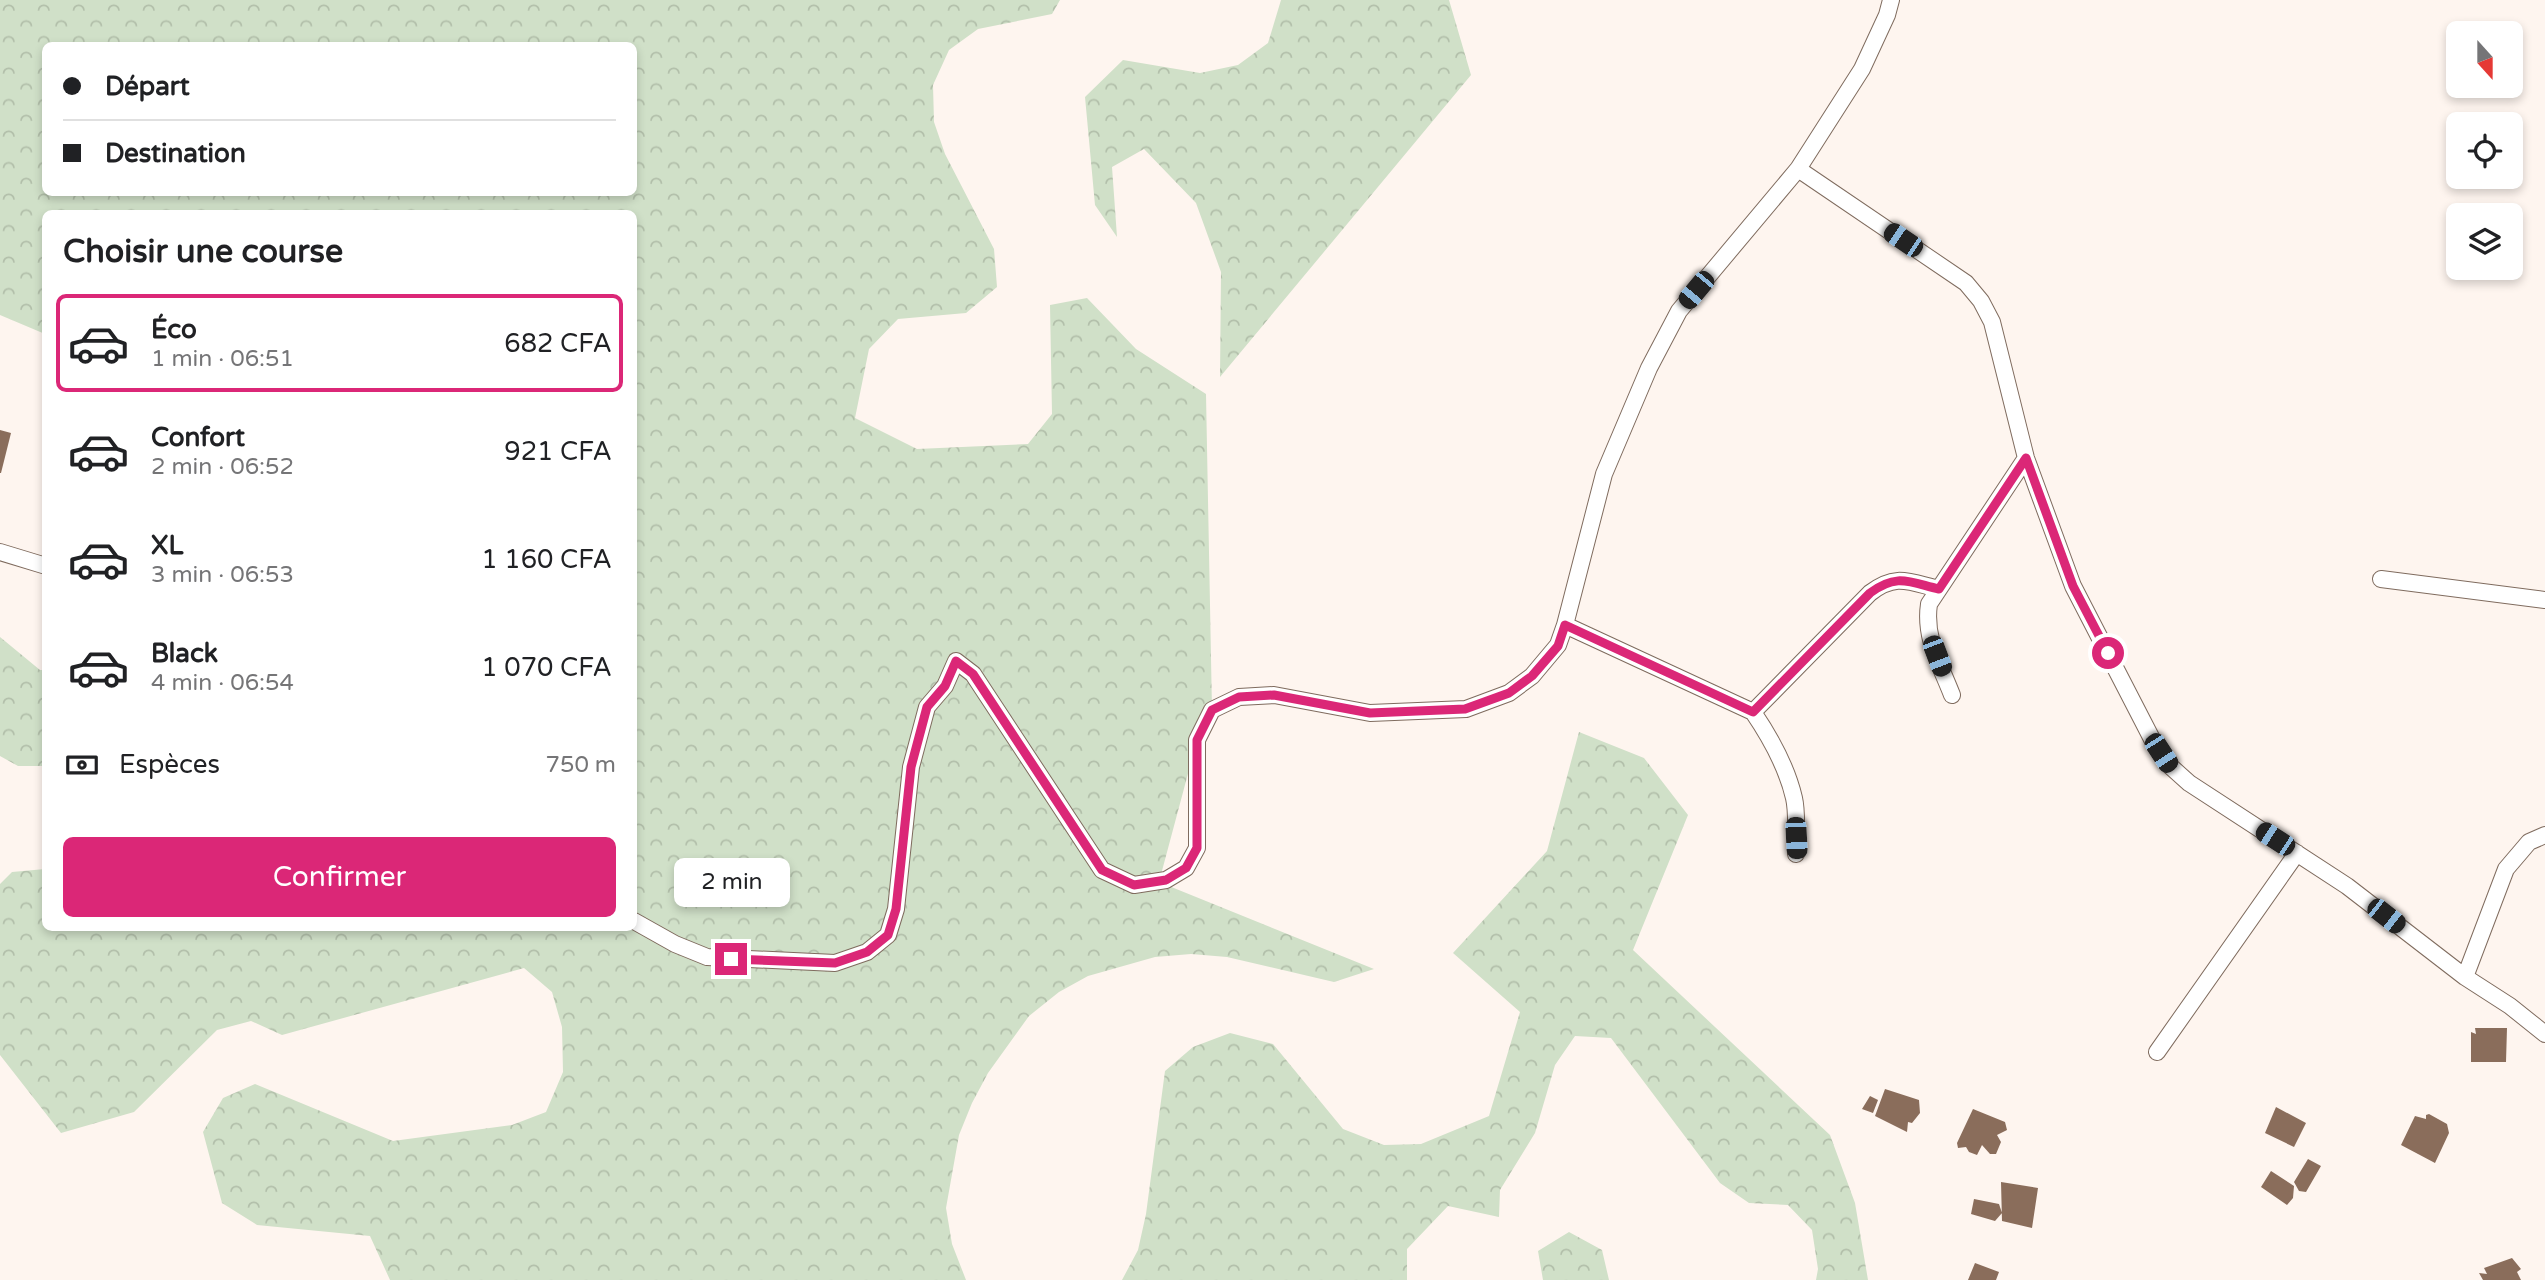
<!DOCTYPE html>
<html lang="fr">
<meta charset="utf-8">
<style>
:root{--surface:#fff;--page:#f2f2f2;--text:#202124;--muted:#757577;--line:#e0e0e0;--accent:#db2777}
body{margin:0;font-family:"Varela Round",sans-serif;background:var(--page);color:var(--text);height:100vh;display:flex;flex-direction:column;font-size:26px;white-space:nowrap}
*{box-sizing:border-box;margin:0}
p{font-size:23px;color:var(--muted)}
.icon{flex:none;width:38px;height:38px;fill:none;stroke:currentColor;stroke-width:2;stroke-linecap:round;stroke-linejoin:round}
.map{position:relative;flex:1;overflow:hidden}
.sheet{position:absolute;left:42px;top:210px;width:595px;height:721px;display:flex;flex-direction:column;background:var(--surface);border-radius:10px;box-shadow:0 4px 10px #0003}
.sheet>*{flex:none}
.guide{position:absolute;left:42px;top:42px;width:595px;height:154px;border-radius:10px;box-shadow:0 4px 10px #0003;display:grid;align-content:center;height:154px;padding:0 21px;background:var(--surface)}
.needle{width:46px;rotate:159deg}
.controls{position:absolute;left:2446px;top:21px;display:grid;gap:14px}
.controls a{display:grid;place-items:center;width:77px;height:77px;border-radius:10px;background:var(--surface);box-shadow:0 4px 10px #0003;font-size:35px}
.end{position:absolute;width:32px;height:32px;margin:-16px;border:9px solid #db2777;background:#fff;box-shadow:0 0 0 4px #fff}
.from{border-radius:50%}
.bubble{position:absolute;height:49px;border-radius:10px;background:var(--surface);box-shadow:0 4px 10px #0003;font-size:23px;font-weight:600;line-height:49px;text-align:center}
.car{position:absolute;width:21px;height:42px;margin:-21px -10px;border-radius:9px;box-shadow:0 0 5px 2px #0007;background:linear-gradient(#222 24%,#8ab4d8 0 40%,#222 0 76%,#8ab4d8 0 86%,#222 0)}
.guide b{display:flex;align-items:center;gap:24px;height:66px;font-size:26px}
.guide b+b{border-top:2px solid var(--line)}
.guide i{width:18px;height:18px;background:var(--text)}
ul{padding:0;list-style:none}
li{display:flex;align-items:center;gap:21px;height:98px;margin:0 14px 10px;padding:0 7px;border:4px solid transparent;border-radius:10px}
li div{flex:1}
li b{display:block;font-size:26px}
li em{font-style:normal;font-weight:600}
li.active{border-color:var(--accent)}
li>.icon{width:63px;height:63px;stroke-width:1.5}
h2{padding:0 21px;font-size:32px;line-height:84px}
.pay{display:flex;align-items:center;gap:18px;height:77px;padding:0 21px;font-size:26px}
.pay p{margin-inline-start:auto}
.primary-button{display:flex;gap:14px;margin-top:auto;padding:14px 21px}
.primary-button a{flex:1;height:80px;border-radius:10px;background:var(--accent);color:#fff;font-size:28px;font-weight:600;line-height:80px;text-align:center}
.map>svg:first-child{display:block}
.forest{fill:url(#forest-crowns);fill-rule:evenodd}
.building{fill:#8a6d5b}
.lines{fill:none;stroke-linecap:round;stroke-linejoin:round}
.street-casing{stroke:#7f6b5e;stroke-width:18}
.street{stroke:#fff;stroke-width:16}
.route{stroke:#db2777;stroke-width:9}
</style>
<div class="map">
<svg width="2545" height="1280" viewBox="0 0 2545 1280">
<defs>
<pattern id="forest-crowns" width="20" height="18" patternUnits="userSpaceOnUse" patternTransform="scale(1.75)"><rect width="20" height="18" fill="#d0e0c8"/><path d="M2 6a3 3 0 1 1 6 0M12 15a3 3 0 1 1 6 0" fill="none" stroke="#b2bfaa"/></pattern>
</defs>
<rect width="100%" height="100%" fill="#fef5ef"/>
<!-- forest -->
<path class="forest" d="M0,0H1060L1052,14L978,29L949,50L933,85L934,122L945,154L994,249L997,287L966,313L898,319L869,349L855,418L917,449L1028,444L1052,414L1050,305L1087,298L1136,349L1206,394L1212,710L1197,740L1159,882L1374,969L1334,982L1227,957L1191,954L1155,957L1088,976L1059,992L1029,1016L988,1073L972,1103L959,1135L946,1208L952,1244L966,1280H390L370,1236L257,1225L222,1203L203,1132L223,1098L255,1084L393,1141L512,1125L546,1112L563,1072L562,1027L552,992L524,968L282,1035L251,1021L217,1030L134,1112L61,1133L0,1055V884L12,872L45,869L46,928H634V214H46L45,334L0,315ZM46,46H634V192H46Z
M1281,0H1449L1471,75L1220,377L1221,272L1196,203L1144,149L1112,167L1117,237L1095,205L1085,97L1123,60L1200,73L1238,65L1268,43Z
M0,637L40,670H45V766H18L0,756Z
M1579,732L1644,758L1688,815L1633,950L1830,1135L1855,1203L1868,1280H1816L1818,1269L1812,1230L1788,1205L1749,1203L1720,1183L1611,1038L1575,1036L1555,1065L1535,1133L1500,1190L1499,1217L1448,1206L1407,1249V1280H1122L1138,1250L1146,1214L1165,1071L1193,1047L1230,1033L1273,1044L1343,1129L1384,1145L1421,1144L1489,1116L1520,1012L1453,953L1547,851Z
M1569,1232L1602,1250L1609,1280H1543L1538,1251Z"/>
<!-- building -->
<path class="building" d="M0,430L11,433L1,473H0Z
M2475,1028H2507L2506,1062H2471V1032L2476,1034Z
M1885,1089L1919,1100L1920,1113L1912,1123L1908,1122L1907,1132L1875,1116Z
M1870,1096L1878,1100L1873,1113L1862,1109Z
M2276,1107L2306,1123L2294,1147L2265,1133Z
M1973,1109L2005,1122L2007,1130L1997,1135L2001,1142L1996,1154H1990L1982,1145L1977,1155L1969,1152L1966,1147L1958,1148L1957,1143Z
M2429,1114L2447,1124L2449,1133L2435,1163L2401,1145L2415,1116L2426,1119V1115Z
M2308,1159L2321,1166L2306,1192L2299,1191L2294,1182Z
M2271,1171L2294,1186L2293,1198L2287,1205L2261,1187Z
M2001,1182L2038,1188L2032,1228L2002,1221Z
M1974,1199L1999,1204L2002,1213L1995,1221L1971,1214Z
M2512,1258L2521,1269L2517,1272L2521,1280H2483L2479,1273L2487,1274L2484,1268Z
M1975,1263L1999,1272L1996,1280H1968Z"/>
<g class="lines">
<defs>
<path id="street" d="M1798,169L1966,283L1981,301L1992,322L2026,458L2073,586L2153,741L2169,765L2189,783L2347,886L2465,977L2510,1006L2545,1034
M0,552L46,566
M2381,579L2545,600
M1565,625L1753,712C1770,737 1787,768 1794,798C1798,815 1795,836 1796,854
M1952,695C1940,664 1924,638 1929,604L2026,458
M1753,712L1870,593C1896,573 1909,582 1939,589
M634,921L675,944L707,957L835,963L867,952L888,935L896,909L911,767L927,707L945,686L956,661L973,674L1102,870L1134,885L1166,880L1186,868L1197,848V740L1212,710L1239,697L1274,695L1370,713L1466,709L1509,693L1532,676L1558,645L1565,625L1604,474L1649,368L1679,311L1798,169L1862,69L1887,15L1891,0
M2465,977L2506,869L2529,842L2545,835
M2157,1052L2297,853"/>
</defs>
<!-- street casing -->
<use href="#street" class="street-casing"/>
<!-- street -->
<use href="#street" class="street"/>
</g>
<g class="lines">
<!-- route -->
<path class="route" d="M731,959L835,963L867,952L888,935L896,909L911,767L927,707L945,686L956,661L973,674L1102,870L1134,885L1166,880L1186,868L1197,848V740L1212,710L1239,697L1274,695L1370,713L1465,709L1509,693L1532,676L1558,646L1565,625L1753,712L1870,593C1897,573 1909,582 1939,589L2026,458L2073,586L2108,653"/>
</g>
</svg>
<div class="controls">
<a><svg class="needle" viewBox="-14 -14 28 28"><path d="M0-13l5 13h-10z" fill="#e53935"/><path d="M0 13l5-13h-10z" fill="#757577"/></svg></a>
<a><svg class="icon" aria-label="locate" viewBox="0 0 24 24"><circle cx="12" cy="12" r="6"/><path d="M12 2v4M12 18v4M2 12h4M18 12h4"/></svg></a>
<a><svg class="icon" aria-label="layers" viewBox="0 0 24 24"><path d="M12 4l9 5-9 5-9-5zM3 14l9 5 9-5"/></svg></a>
</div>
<i class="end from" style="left:2108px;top:653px"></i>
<i class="end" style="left:731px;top:959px"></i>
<div class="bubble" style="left:674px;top:858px;width:116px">2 min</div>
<i class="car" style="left:1903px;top:240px;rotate:304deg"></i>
<i class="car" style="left:1696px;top:290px;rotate:220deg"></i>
<i class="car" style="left:1937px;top:656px;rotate:159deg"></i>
<i class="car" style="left:2161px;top:753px;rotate:147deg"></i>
<i class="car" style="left:1796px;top:838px;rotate:177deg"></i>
<i class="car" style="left:2275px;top:839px;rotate:303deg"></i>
<i class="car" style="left:2386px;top:916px;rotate:128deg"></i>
<div class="guide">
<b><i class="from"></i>Départ</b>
<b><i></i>Destination</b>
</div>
<section class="sheet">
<h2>Choisir une course</h2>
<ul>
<li class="active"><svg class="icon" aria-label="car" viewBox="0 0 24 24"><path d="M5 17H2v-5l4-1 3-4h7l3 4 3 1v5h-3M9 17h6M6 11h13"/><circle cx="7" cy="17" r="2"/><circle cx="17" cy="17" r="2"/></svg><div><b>Éco</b><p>1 min · 06:51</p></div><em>682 CFA</em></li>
<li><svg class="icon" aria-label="car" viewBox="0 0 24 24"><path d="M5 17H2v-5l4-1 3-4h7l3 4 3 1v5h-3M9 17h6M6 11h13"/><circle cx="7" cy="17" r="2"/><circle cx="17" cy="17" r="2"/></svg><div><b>Confort</b><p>2 min · 06:52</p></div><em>921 CFA</em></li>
<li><svg class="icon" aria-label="car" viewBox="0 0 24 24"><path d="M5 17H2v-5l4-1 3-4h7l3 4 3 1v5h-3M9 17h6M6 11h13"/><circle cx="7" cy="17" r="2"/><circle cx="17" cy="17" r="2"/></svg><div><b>XL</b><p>3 min · 06:53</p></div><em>1 160 CFA</em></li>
<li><svg class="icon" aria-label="car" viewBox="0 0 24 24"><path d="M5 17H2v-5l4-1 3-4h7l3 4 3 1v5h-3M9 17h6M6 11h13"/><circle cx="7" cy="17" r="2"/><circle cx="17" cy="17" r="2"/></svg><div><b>Black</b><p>4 min · 06:54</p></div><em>1 070 CFA</em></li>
</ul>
<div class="pay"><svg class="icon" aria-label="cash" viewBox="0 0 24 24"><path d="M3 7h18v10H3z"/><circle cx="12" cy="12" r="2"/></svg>Espèces<p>750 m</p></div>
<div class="primary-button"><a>Confirmer</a></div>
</section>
</div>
